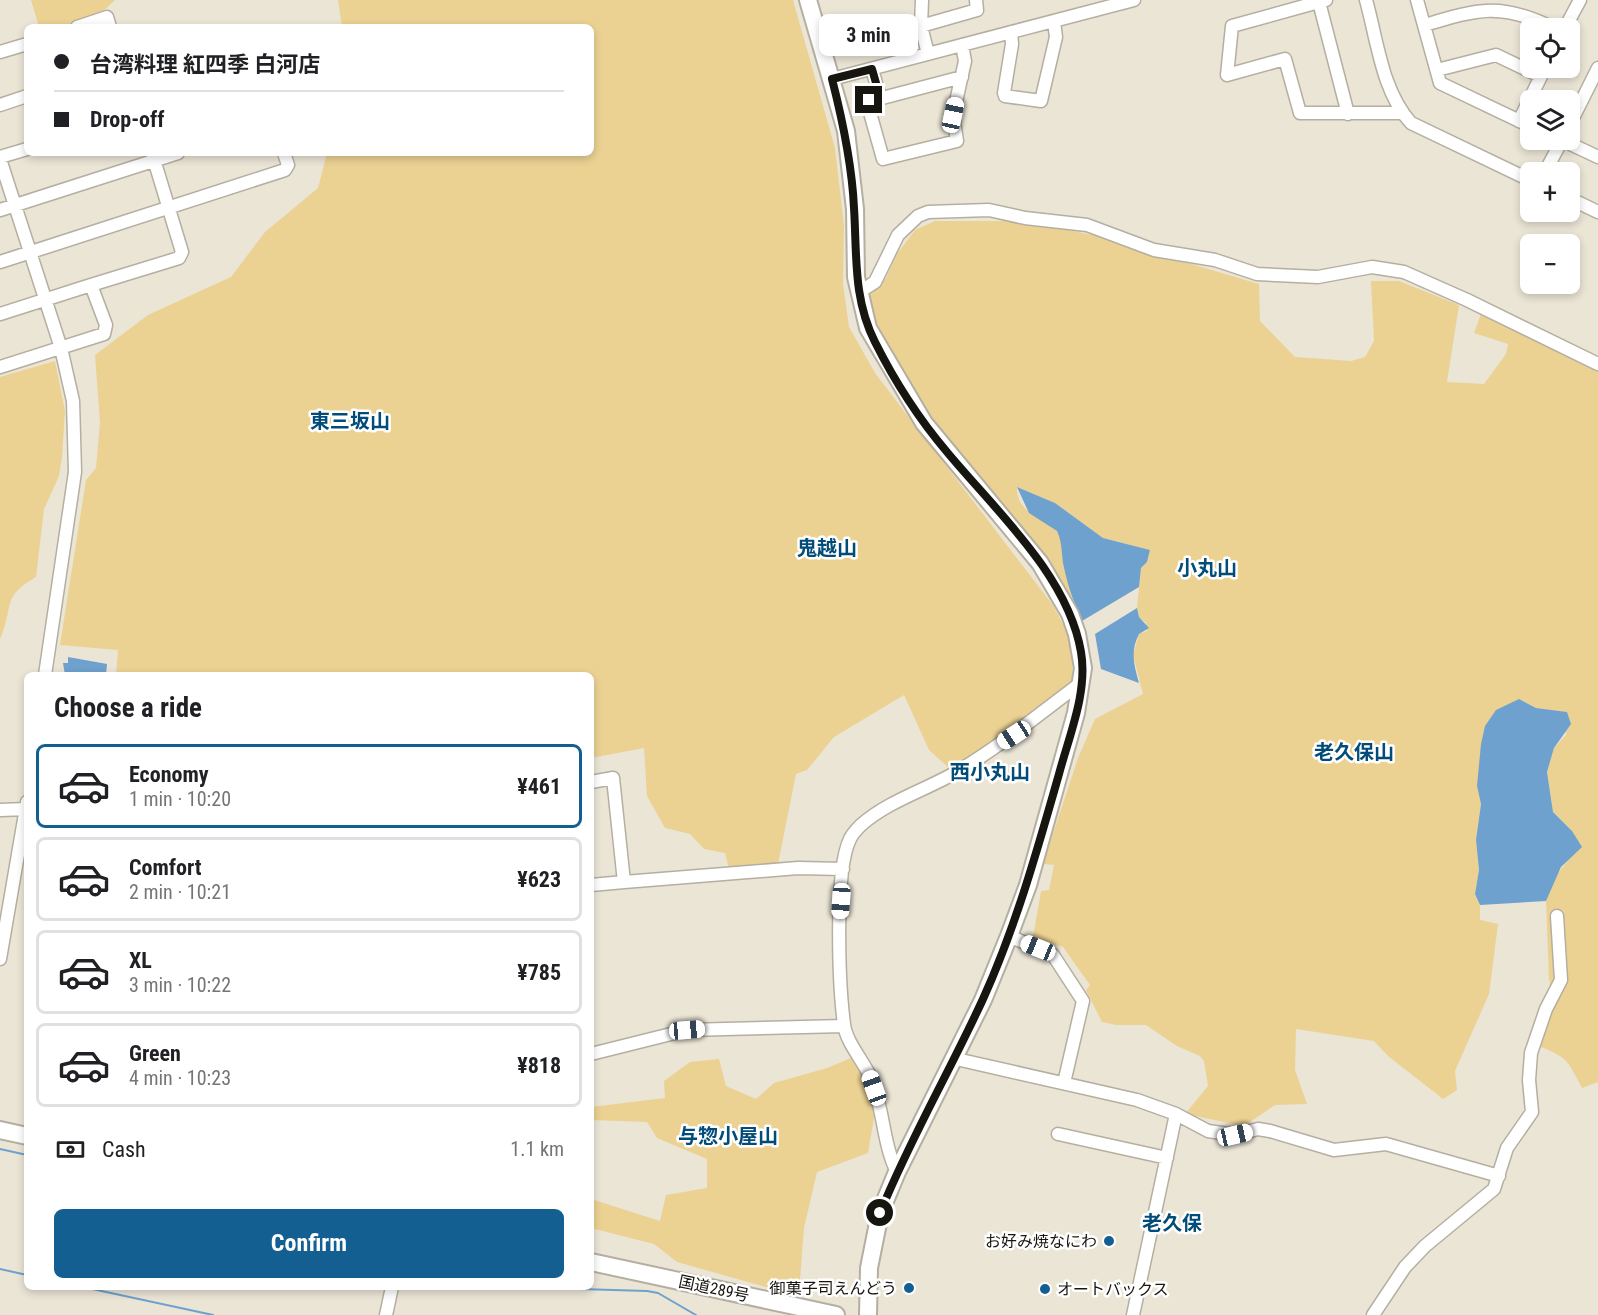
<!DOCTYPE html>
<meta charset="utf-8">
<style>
:root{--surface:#fff;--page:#f2f2f2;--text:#202124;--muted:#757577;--line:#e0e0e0;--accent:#145f92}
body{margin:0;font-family:"Roboto Condensed","Noto Sans JP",sans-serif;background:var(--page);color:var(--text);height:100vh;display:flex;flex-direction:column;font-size:22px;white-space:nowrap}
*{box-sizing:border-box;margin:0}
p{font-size:20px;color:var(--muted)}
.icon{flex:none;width:33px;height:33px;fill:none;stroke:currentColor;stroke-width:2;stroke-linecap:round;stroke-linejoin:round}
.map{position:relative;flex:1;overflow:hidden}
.drawer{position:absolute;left:24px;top:672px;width:570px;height:618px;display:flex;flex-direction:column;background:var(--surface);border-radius:9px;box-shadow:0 3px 9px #0003}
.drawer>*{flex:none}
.top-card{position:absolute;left:24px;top:24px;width:570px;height:132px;border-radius:9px;box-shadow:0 3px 9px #0003;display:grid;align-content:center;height:132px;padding:0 30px;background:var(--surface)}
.controls{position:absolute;left:1520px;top:18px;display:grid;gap:12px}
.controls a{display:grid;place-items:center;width:60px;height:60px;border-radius:9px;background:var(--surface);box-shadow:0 3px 9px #0003;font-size:30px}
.end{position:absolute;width:27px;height:27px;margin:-14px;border:8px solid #171510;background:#fff;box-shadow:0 0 0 3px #fff}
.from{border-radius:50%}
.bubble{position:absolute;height:42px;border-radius:9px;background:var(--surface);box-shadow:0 3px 9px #0003;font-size:20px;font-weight:700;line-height:42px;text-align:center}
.car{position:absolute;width:18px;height:36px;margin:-18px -9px;border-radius:8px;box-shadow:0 0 4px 2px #0007;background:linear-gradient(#fff 24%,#345 0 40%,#fff 0 76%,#345 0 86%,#fff 0)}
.top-card b{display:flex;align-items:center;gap:21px;height:57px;font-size:22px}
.top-card b+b{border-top:2px solid var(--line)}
.top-card i{width:15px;height:15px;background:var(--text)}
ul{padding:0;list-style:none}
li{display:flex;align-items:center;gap:18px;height:84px;margin:0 12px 9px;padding:0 18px;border:3px solid var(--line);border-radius:9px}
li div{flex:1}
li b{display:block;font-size:22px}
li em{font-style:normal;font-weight:700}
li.selected{border-color:var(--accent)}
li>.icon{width:54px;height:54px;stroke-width:1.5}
h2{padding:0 30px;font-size:27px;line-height:72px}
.pay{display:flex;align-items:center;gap:15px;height:66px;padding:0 30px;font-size:22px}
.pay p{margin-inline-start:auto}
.button{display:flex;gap:12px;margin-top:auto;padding:12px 30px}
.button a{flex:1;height:69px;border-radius:9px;background:var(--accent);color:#fff;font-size:24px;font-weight:700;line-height:69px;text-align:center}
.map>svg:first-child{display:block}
.green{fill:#ebd293}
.water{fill:#6ea1cd}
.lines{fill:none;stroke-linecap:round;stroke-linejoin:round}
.stream{stroke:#6ea1cd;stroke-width:2}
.minor-casing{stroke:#b4afa1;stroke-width:15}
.highway-casing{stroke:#b4afa1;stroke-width:20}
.minor{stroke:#fff;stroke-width:12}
.highway{stroke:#fff;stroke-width:16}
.route{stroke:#171510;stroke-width:8}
.poi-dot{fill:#145f92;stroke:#fff;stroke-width:2}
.labels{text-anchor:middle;stroke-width:5;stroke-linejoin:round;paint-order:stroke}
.poi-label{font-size:16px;fill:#171510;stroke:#fff;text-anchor:end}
.street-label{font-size:16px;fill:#171510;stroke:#fff}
.quarter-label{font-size:20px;font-weight:bold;fill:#024c7a;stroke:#fff}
</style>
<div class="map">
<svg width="1598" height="1315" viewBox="0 0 1598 1315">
<rect width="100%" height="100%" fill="#ebe5d6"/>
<!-- green -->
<path class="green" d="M31,0H115L98,16L58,27H39Z
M338,0H793L835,148L844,226L843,284L849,327L875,373L1052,604C1068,632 1076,649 1071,683L997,743L949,768L929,750L904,695L834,737L807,770L796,774L778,864L729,869L725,853L704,849L690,834L665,828L647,796L644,748L591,758V675H116L118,650L60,645L86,480L96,468L100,423L95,355L148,315L231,277L265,232L318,188L327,153H591V27H342Z
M935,221H1020L1093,235L1259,284L1260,321L1295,357L1351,361L1365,357L1374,341L1371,281H1399L1459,305L1447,382L1484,384L1506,354L1508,344L1474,333L1481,314L1598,371V1082L1582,1088C1567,1059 1567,1057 1536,1045L1554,1001L1549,979L1546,901L1554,878L1573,854L1572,831L1553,812L1547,772L1554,748L1566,735L1567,712L1536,708L1519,699L1477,786L1481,804L1476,840L1479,870L1475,894L1480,905V920L1498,924L1489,994L1455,1071L1457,1090L1443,1099L1388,1056L1374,1041L1296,1029L1295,1070L1307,1104L1275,1105L1244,1126L1185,1114L1208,1086L1204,1061L1200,1056L1177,1046L1146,1025H1116L1102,1022L1086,990L1090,985L1063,947L1033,937L1041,891L1049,890L1054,865L1043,864L1078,758L1095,719L1143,694L1133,655L1139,634L1147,631L1146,623L1139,617L1137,608L1141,568L1147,562L1150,550L1103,538L1055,503L1017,487C1016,516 1047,516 1058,533C1066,544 1061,557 1064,569C1067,579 1072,585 1071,596H1067L940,437L883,344L867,296L886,278L897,254L915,230Z
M55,361L65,411L62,457L59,476L44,509L36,577C0,598 15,605 0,639V377Z
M856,1056L876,1106L868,1153L817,1172L804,1228L799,1293H787L677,1262L654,1244L591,1228V1199L660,1221L666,1195L707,1188V1159L657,1138L647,1122L591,1120V1107L665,1098L664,1081L690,1062L719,1059L726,1086L756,1099L774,1083L827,1068Z"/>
<!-- water -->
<path class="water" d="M1017,487L1055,503L1103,538L1150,550L1147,562L1141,568L1139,587L1082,621C1074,604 1068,586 1064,568C1061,555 1063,544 1057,531L1029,513Z
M1137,608L1139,617L1149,628L1139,634C1130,651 1134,665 1139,683L1101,669L1095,634Z
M68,657L107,664L106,675H65L63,663H68Z
M1519,699L1536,708L1567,712L1571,724L1554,748L1547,772L1553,812L1572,831L1582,847L1561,867L1546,901L1480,905L1475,894L1479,870L1476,840L1481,804L1477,786L1481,744L1485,726L1496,710Z"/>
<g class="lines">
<!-- stream -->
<path class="stream" d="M0,1149L27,1155
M0,1269L27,1275
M83,1287L213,1315
M512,1287L647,1291L658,1293L696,1315"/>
<defs>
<path id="minor" d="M922,0L921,26L928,54
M1326,0L1232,26L1227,75L1285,59L1300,113H1402
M1366,0C1377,39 1382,92 1411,123L1530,180
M1417,0L1440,83L1530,126
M1319,2L1348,114
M1425,25C1478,9 1501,2 1553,28
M921,26L977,10L976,0
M77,27L107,17L110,27
M1565,28L1580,0
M1011,32L1012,44L1004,93L1005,96L1041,101L1056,37L1054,22
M962,45L965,61L953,115L957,141L883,159L867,102L962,77
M0,52L27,44
M872,69L880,97
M1437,70L1496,55L1540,76
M832,79L1134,0
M0,105L27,96
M1519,121L1545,68
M1569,126L1598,68
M1562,140L1598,157
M0,157L27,149
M0,159L61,348L73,401L75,472L45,675
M1545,172L1562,140
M1569,198L1598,212
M0,210L178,153
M0,262L285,170L288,165L284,153
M858,293L875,282L898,235L918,216L928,212L989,210L1025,218L1087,225L1154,250L1215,260L1257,274L1318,277L1372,267L1404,272L1467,300L1598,364
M0,314L91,285
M0,367L104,334L106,325L91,285L179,258L182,252L152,153
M591,782L613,778L624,882L591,885
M0,810L26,809
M624,882L798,868L843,869
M1009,936L1053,955L1083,1001L1064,1083
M0,959L27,802
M591,1054L687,1030L844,1026
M952,1058L1137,1100L1176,1114L1208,1131L1235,1135L1258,1129L1270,1131L1334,1150L1386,1144L1499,1176
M1058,1134L1167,1158
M897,1172C882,1142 884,1107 870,1076C862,1059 846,1042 844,1024C839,986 834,871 850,839C852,834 858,828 861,825C889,800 929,789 960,770C1003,744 1042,712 1082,682
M386,1315L392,1287
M1133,1315L1176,1114
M1373,1315L1405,1267L1425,1246L1494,1189L1507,1148L1532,1112L1529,1080L1531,1053L1546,1009L1561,980L1557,916"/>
<path id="highway" d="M808,0L846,131L855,209L856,277L868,328L924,423L1040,563L1070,614L1077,634L1083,668L1076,713L1028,885L1009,936L983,1000L897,1172L880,1213L869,1268L868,1315
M0,1130L27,1136
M591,1262L836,1315"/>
</defs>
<!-- minor casing -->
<use href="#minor" class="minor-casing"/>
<!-- highway casing -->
<use href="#highway" class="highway-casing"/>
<!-- minor -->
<use href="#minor" class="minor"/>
<!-- highway -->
<use href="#highway" class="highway"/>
</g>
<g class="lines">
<!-- route -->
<path class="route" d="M869,100L880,97L872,69L832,79C843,122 852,164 854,208C857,255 853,299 875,342C894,380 919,419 947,452C995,510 1068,575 1081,652C1088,692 1069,736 1059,774C1037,851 1016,926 983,999C950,1071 910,1139 880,1213"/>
</g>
<!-- markers -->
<g class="poi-dot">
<circle cx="1109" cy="1241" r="6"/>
<circle cx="909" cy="1288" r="6"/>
<circle cx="1045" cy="1289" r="6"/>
</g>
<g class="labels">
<!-- poi labels -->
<g class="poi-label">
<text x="1097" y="1247">お好み焼なにわ</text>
<text x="897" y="1294">御菓子司えんどう</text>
<text x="1057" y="1295" text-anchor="start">オートバックス</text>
</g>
<!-- street labels -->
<g class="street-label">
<text transform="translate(714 1288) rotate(12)" y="6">国道289号</text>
</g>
<!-- quarter labels -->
<g class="quarter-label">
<text x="350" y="428">東三坂山</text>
<text x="827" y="555">鬼越山</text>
<text x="1207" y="575">小丸山</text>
<text x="1354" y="759">老久保山</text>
<text x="990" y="779">西小丸山</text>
<text x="728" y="1143">与惣小屋山</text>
<text x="1172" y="1230">老久保</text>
</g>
</g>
</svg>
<div class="controls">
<a><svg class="icon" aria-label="locate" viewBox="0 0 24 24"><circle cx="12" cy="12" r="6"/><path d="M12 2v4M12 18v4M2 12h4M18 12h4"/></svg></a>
<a><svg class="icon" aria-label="layers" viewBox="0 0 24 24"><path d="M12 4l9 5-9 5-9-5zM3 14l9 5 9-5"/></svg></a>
<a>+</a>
<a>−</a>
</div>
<i class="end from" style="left:880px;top:1213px"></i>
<i class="end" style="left:869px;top:100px"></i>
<div class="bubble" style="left:819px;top:14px;width:99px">3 min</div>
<i class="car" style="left:953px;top:115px;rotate:12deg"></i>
<i class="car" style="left:1014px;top:735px;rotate:237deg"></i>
<i class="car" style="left:841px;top:901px;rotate:184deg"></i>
<i class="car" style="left:1038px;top:948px;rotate:292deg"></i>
<i class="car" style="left:687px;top:1030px;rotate:85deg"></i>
<i class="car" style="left:874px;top:1088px;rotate:340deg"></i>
<i class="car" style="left:1235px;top:1135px;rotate:77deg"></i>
<div class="top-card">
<b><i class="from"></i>台湾料理 紅四季 白河店</b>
<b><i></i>Drop-off</b>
</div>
<section class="drawer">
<h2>Choose a ride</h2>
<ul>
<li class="selected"><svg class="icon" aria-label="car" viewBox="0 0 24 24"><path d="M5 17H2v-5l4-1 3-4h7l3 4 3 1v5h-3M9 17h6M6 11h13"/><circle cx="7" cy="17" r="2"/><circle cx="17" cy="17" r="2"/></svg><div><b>Economy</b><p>1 min · 10:20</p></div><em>¥461</em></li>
<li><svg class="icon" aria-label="car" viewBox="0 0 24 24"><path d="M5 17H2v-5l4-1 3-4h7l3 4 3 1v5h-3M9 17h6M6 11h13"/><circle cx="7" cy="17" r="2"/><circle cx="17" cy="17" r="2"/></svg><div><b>Comfort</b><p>2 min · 10:21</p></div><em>¥623</em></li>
<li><svg class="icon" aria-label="car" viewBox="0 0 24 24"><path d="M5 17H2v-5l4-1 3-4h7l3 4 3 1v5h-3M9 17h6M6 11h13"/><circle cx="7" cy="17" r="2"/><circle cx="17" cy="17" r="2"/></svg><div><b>XL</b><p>3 min · 10:22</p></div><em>¥785</em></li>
<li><svg class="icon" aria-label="car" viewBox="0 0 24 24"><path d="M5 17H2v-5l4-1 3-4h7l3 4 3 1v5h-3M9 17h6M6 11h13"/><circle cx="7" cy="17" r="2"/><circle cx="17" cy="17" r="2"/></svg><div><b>Green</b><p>4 min · 10:23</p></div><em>¥818</em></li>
</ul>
<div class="pay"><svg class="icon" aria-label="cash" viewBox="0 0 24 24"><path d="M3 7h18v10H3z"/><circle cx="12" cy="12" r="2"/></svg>Cash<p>1.1 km</p></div>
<div class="button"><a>Confirm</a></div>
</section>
</div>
